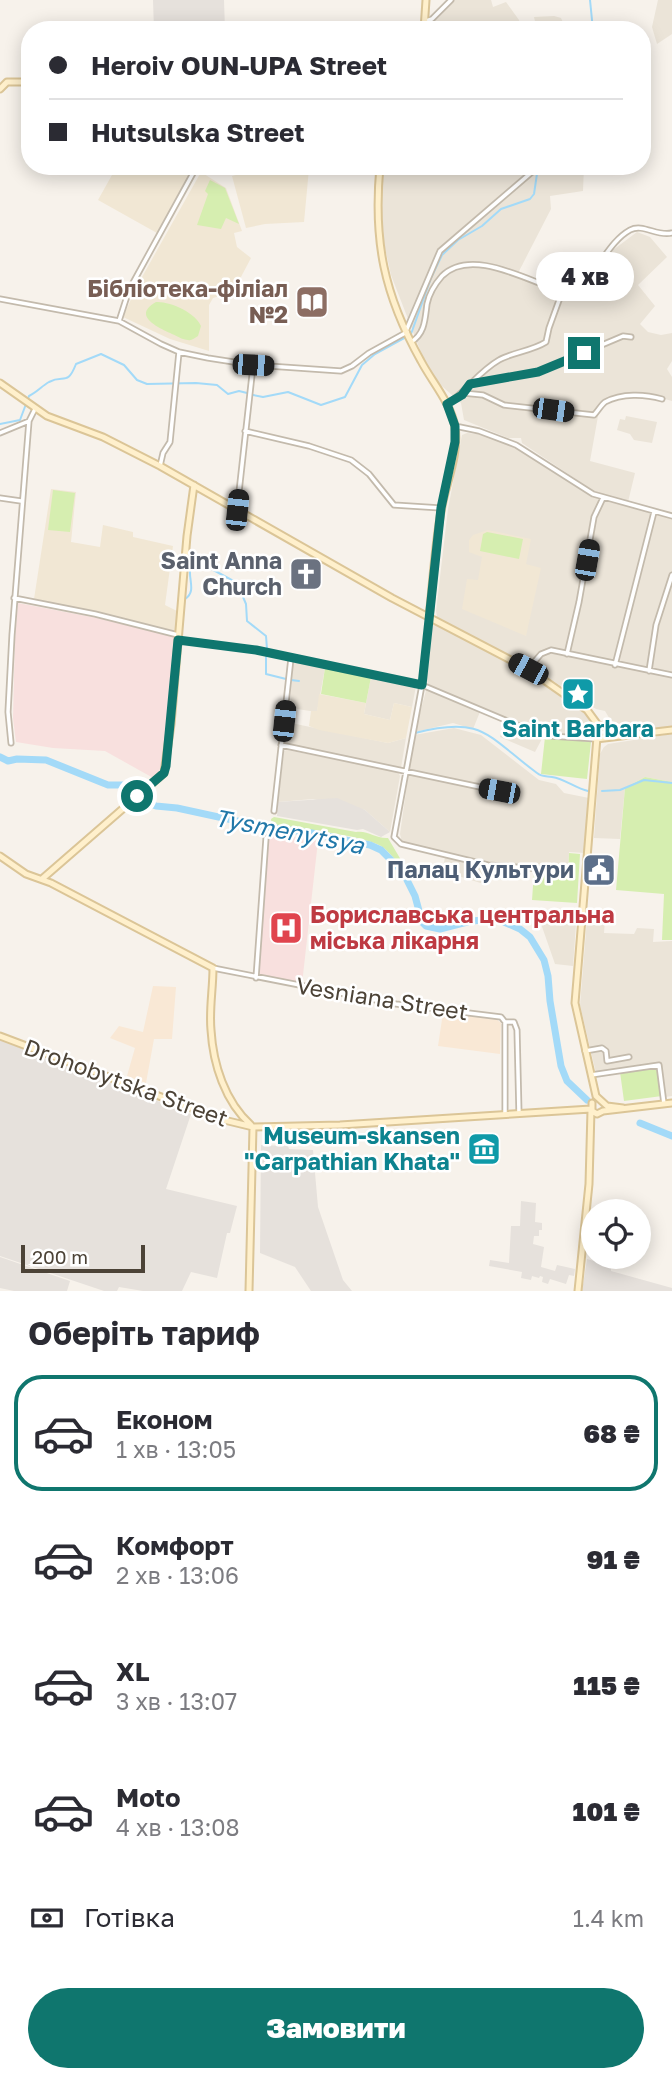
<!DOCTYPE html>
<html lang="uk">
<meta charset="utf-8">
<style>
:root{--surface:#fff;--page:#f7f7f7;--text:#2b2b33;--muted:#7c7c81;--line:#e1e1e2;--accent:#0f766e}
body{margin:0;font-family:"Golos Text",sans-serif;background:var(--page);color:var(--text);height:100vh;display:flex;flex-direction:column;font-size:26px;white-space:nowrap}
*{box-sizing:border-box;margin:0}
p{font-size:23px;color:var(--muted)}
.icon{flex:none;width:38px;height:38px;fill:none;stroke:currentColor;stroke-width:2;stroke-linecap:round;stroke-linejoin:round}
.map{position:relative;height:1291px;overflow:hidden}
.drawer{display:flex;flex-direction:column;background:var(--surface);flex:1}
.drawer>*{flex:none}
.hud{position:absolute;left:21px;top:21px;width:630px;height:154px;border-radius:28px;box-shadow:0 4px 18px #0003;display:grid;align-content:center;height:154px;padding:0 28px;background:var(--surface)}
.tools{position:absolute;left:581px;top:1199px;display:grid;gap:14px}
.tools a{display:grid;place-items:center;width:70px;height:70px;border-radius:50%;background:var(--surface);box-shadow:0 4px 18px #0003;font-size:35px}
.scale{position:absolute;left:21px;bottom:18px;width:124px;box-sizing:border-box;padding-left:7px;border:4px solid #4c4337;border-top:0;font-size:19px;line-height:24px;white-space:nowrap;color:#4c4337;-webkit-text-stroke:5px #fff;paint-order:stroke}
.end{position:absolute;width:32px;height:32px;margin:-16px;border:9px solid #0f766e;background:#fff;box-shadow:0 0 0 4px #fff}
.from{border-radius:50%}
.bubble{position:absolute;height:49px;border-radius:24px;background:var(--surface);box-shadow:0 4px 18px #0003;font-size:23px;font-weight:800;line-height:49px;text-align:center}
.car{position:absolute;width:21px;height:42px;margin:-21px -10px;border-radius:9px;box-shadow:0 0 5px 2px #0007;background:linear-gradient(#222 24%,#8ab4d8 0 40%,#222 0 76%,#8ab4d8 0 86%,#222 0)}
.hud b{display:flex;align-items:center;gap:24px;height:66px;font-size:26px}
.hud b+b{border-top:2px solid var(--line)}
.hud i{width:18px;height:18px;background:var(--text)}
ul{padding:0;list-style:none}
li{display:flex;align-items:center;gap:21px;height:116px;margin:0 14px 10px;padding:0 14px;border:4px solid transparent;border-radius:28px}
li div{flex:1}
li b{display:block;font-size:26px}
li em{font-style:normal;font-weight:800}
li.current{border-color:var(--accent)}
li>.icon{width:63px;height:63px;stroke-width:1.5}
h2{padding:0 28px;font-size:32px;line-height:84px}
.pay{display:flex;align-items:center;gap:18px;height:77px;padding:0 28px;font-size:26px}
.pay p{margin-inline-start:auto}
.action{display:flex;gap:14px;margin-top:auto;padding:14px 28px}
.action a{flex:1;height:80px;border-radius:42px;background:var(--accent);color:#fff;font-size:28px;font-weight:800;line-height:80px;text-align:center}
.map>svg:first-child{display:block}
.residential{fill:#ebe4d8}
.commercial{fill:#f9e8d5}
.industrial{fill:#e6e1dc}
.education{fill:#f1e7d4}
.medical{fill:#f8e0de}
.green{fill:#d6eeb0}
.lines{fill:none;stroke-linecap:round;stroke-linejoin:round}
.stream{stroke:#a3daf8;stroke-width:2}
.river{stroke:#a3daf8;stroke-width:7}
.street-casing{stroke:#c3baac;stroke-width:7}
.secondary-casing{stroke:#dbc597;stroke-width:9}
.street{stroke:#fff;stroke-width:3.5}
.secondary{stroke:#fff0cc;stroke-width:5}
.route{stroke:#0f766e;stroke-width:9}
.labels{text-anchor:middle;stroke-width:5;stroke-linejoin:round;paint-order:stroke}
.education-label{font-size:23px;font-weight:bold;fill:#785e54;stroke:#fff;text-anchor:end}
.worship-label{font-size:23px;font-weight:bold;fill:#5b616d;stroke:#fff;text-anchor:end}
.culture-label{font-size:23px;font-weight:bold;fill:#0d838f;stroke:#fff}
.service-label{font-size:23px;font-weight:bold;fill:#4e5e75;stroke:#fff;text-anchor:end}
.health-label{font-size:23px;font-weight:bold;fill:#be3a42;stroke:#fff;text-anchor:start}
.street-label{font-size:23px;fill:#4c4337;stroke:#fff}
.water-label{font-size:24px;font-style:italic;fill:#2178a9;stroke:#fff}
</style>
<div class="map">
<svg width="672" height="1291" viewBox="0 0 672 1291">
<rect width="100%" height="100%" fill="#f7f2eb"/>
<!-- residential -->
<path class="residential" d="M455,0H491L493,7L506,2L519,20L521,30H428L430,23L438,18Z
M658,0H672V34L657,44L652,27Z
M554,16L561,18L565,27L585,21L588,30H537L534,17Z
M384,166H584L583,191L550,196L551,209L516,277L559,293L571,294L578,291L587,284L613,250L637,232L650,237L667,257L638,285L655,306L640,324L648,332L661,335L672,333V361L667,369L672,377V401L644,393L600,405L590,461L635,473L628,502L595,492L522,443L521,438H508L464,420L461,403L435,380L420,350L391,275L380,225Z
M626,416L657,422L652,443L634,440L630,434L617,430L620,419L625,420Z
M467,433L478,434L514,446L591,496L606,501L672,518V729L637,730L611,721L605,711L596,709L535,669L527,667L437,617L436,611L448,509L462,435Z
M434,623L545,682L588,716L593,724L592,734L589,736L545,733L535,752L500,737L507,718L482,707L473,729L453,723L415,732L428,683L425,676L429,636Z
M293,662L325,668L317,712L297,709L290,703Z
M371,677L416,686L412,707L394,703L390,720L364,714Z
M286,722L388,743L406,738L401,768L286,744L284,741Z
M454,728L481,735L539,780L556,784L564,793L589,798L585,853L569,852L568,869L490,863L487,885L442,871L446,853L402,842L400,834L414,735Z
M672,734V782L645,777L625,788L620,839L594,838L600,754L604,747L608,744Z
M287,750L398,772L400,776L390,832L365,810L313,799L278,802L284,751Z
M587,919L605,920L604,933L634,934L637,928L654,929L653,942L672,941V1096L665,1097L660,1064L596,1073L580,1005Z
M540,921L576,925L573,966L555,964Z"/>
<!-- commercial -->
<path class="commercial" d="M153,986L176,987L172,1039H154L146,1083L127,1076L135,1048L110,1038L119,1026L143,1032Z
M443,1013L496,1019L501,1023L500,1054L438,1046Z"/>
<!-- industrial -->
<path class="industrial" d="M153,0H224L225,30H154Z
M337,798L365,810L390,832L381,837L363,829L357,830L277,816L278,802Z
M0,1040L191,1114L166,1189L237,1206L230,1233H227L217,1278L191,1272L182,1291H143L119,1287L117,1291H104L0,1256Z
M261,1145L288,1146L289,1149L313,1150L318,1207L343,1280L352,1291H311L295,1267L260,1253Z
M521,1201L536,1203L535,1222L542,1223V1230H539V1236H534L533,1244L544,1247L541,1267L555,1271L557,1265L575,1269L574,1276L569,1275L566,1284L550,1279L548,1284L542,1282L543,1277L540,1276L539,1278L532,1276L531,1280L521,1278L522,1272L489,1266L490,1260L509,1263L511,1226H520Z
M0,1257L70,1281L67,1291H14L0,1288Z
M587,1259L611,1266V1271L672,1288V1291H582Z"/>
<!-- education -->
<path class="education" d="M117,166H187L191,170L157,233L98,200Z
M270,166L309,169L304,222L265,224L246,228L232,176Z
M201,172L226,188L242,231L234,233L237,247L251,258L233,292L213,298L209,305V351L170,339L123,317L137,286Z
M51,489L76,492L71,542L100,547L103,525L133,532V537L173,546L165,605L177,611L175,631L34,599Z
M488,530L531,539L526,564L541,568L526,636L462,609L467,579L478,580L482,557L469,552V540L473,535Z
M319,694L366,703L364,714L390,720L394,703L412,707L406,738L388,743L319,730L309,726L311,711H317Z"/>
<!-- medical -->
<path class="medical" d="M18,603L97,618L175,637L165,758L155,779L105,751L53,748L16,742L13,718L15,637Z
M269,833L318,841L302,984L259,977Z"/>
<!-- green -->
<path class="green" d="M210,180L225,188L239,224L226,218L221,229L197,225L208,194L205,191Z
M156,302C170,301 196,313 201,326L198,336C194,338 192,341 188,340C183,340 177,336 172,334C159,328 131,316 156,302Z
M53,490L75,493L70,532L48,530Z
M487,532L523,539L519,559L480,551L483,534Z
M325,668L371,677L366,703L321,694Z
M545,737L591,742L587,779L541,774Z
M645,777L672,782V940H662L664,894L616,890L625,788Z
M274,817L356,832C368,830 376,839 388,838L401,860L397,862C392,856 387,850 381,846C358,834 300,829 272,825L271,819Z
M569,853L580,854L577,903L532,900L534,872L568,874Z
M658,1067L662,1096L624,1101L620,1072Z"/>
<g class="lines">
<!-- stream -->
<path class="stream" d="M590,0L593,30
M411,334L431,278L442,255L458,240L482,226L501,209L530,199L534,194L538,167
M253,395L263,397L288,392L321,405L345,397L362,365L375,354L406,337
M0,424L20,420L29,396C37,392 42,386 49,382C64,374 67,387 76,364L101,354L124,365L137,380L147,384L196,383L217,385L228,394L239,391L247,393
M185,599C196,592 189,581 190,570L208,567L237,583L246,604L247,621L266,636L267,649
M266,657V674L286,679
M291,680L299,681
M415,733C483,715 487,736 537,773C542,777 546,776 552,777C565,779 575,788 588,791
M602,791L620,790L644,780L672,783"/>
<!-- river -->
<path class="river" d="M0,757L8,761L17,759L46,760L108,785H124L145,802L156,806L177,808L260,826L312,833L370,845L381,850L403,872L415,896L422,922L426,926L440,929L471,921L497,919L520,929L530,937L544,960L548,976L550,1001L561,1066L567,1081L587,1100
M640,1123L672,1136"/>
<defs>
<path id="street" d="M426,21L432,19L451,0
M0,299L119,321L161,344L179,352L208,358L253,365L341,371L352,366L369,353L407,332
M119,321L129,290L197,166
M406,331L440,251L539,166
M411,342C425,334 425,319 427,304C429,294 435,284 442,276C472,246 531,283 564,292C595,286 603,245 630,230C643,223 657,237 672,233
M472,384L538,372L623,336L631,337
M463,393L483,395L504,405L594,415C598,411 601,405 605,402C622,393 645,394 662,399
M447,404C466,392 478,372 499,360C513,352 532,351 546,342L549,328L562,292
M455,426L479,431L516,445L593,494L672,516
M245,431L309,446L351,460L369,474L394,505L441,508
M0,433L29,421
M160,466L163,453L170,442L179,352
M0,498L21,501
M237,510L253,366
M14,598L95,614L178,635
M429,619L422,685L394,837L401,844L488,865L557,870
M178,640L256,650L422,685L536,733L550,736L596,739
M567,654L579,602L594,517L603,498
M615,665L654,512
M528,669L541,654L551,650L672,675
M649,671L656,625L672,575
M11,743L8,712L12,635L29,421L35,409
M281,745L499,791
M274,811L291,658
M213,968L396,1004L501,1017L505,1022H514L517,1030L519,1114
M256,978L266,838
M505,1022V1114
M585,1051L602,1048L606,1051L607,1061L629,1057
M591,1075L659,1065L664,1104"/>
<path id="secondary" d="M424,30L426,0
M0,89L7,82H30
M380,166C373,241 384,295 421,361C432,382 451,403 455,427C459,453 447,481 442,506C435,542 433,581 429,618
M0,383L47,416L103,437L160,466L392,598L528,669L587,710L598,725
M598,725L575,1003L596,1096L607,1106L623,1108
M598,725L629,734
M596,739L672,730
M0,856L26,874L51,883L213,968C213,989 209,1010 211,1030C213,1064 225,1102 251,1125
M42,879L164,773L171,724L187,536L194,485
M0,1036L156,1095L224,1120L253,1127L340,1125L591,1109
M592,1103V1111L597,1114L603,1111L672,1103
M249,1291L253,1127
M578,1291L589,1184L591,1110"/>
</defs>
<!-- street casing -->
<use href="#street" class="street-casing"/>
<!-- secondary casing -->
<use href="#secondary" class="secondary-casing"/>
<!-- street -->
<use href="#street" class="street"/>
<!-- secondary -->
<use href="#secondary" class="secondary"/>
</g>
<g class="lines">
<!-- route -->
<path class="route" d="M137,796L164,773L166,766L178,640L256,650L422,685L441,508L455,442V426L447,404L462,395L470,384L538,372L584,353"/>
</g>
<!-- icons -->
<defs>
<symbol id="library-square" viewBox="-11 -11 22 22"><rect x="-9" y="-9" width="18" height="18" rx="4" fill="#8d6e63" stroke="#fff"/><path d="M-6-4Q-3-5.5-.7-3.5V5Q-3 3-6 4ZM6-4Q3-5.5 .7-3.5V5Q3 3 6 4Z" fill="#fff"/></symbol>
<symbol id="church-square" viewBox="-11 -11 22 22"><rect x="-9" y="-9" width="18" height="18" rx="4" fill="#6b7280" stroke="#fff"/><path d="M-1.2-6h2.4v3.5h3.3v2.4h-3.3V6h-2.4V-.1h-3.3v-2.4h3.3Z" fill="#fff"/></symbol>
<symbol id="sight-square" viewBox="-11 -11 22 22"><rect x="-9" y="-9" width="18" height="18" rx="4" fill="#0f9aa8" stroke="#fff"/><path d="M0-6L1.8-2.2L6-1.7L2.9 1.2L3.7 5.4L0 3.3L-3.7 5.4L-2.9 1.2L-6-1.7L-1.8-2.2Z" fill="#fff"/></symbol>
<symbol id="civic-square" viewBox="-11 -11 22 22"><rect x="-9" y="-9" width="18" height="18" rx="4" fill="#5c6f8a" stroke="#fff"/><path d="M-.6-6.5H3V-4.5H.6V-3L4-1V1h2V6H-6V1h2V-1L-.6-3ZM-1.2 2.5V6h2.4V2.5Z" fill="#fff"/></symbol>
<symbol id="hospital-square" viewBox="-11 -11 22 22"><rect x="-9" y="-9" width="18" height="18" rx="4" fill="#e0444e" stroke="#fff"/><path d="M-5-5h3v3.5h4V-5h3V5h-3V1.5h-4V5h-3Z" fill="#fff"/></symbol>
<symbol id="museum-square" viewBox="-11 -11 22 22"><rect x="-9" y="-9" width="18" height="18" rx="4" fill="#0f9aa8" stroke="#fff"/><path d="M0-6L6-3V-2H-6V-3ZM-5-1h2V3h-2ZM-1-1h2V3h-2ZM3-1h2V3H3ZM-6 4H6V6H-6Z" fill="#fff"/></symbol>
</defs>
<g fill-rule="evenodd">
<use href="#library-square" x="293" y="283" width="38" height="38"/>
<use href="#church-square" x="287" y="555" width="38" height="38"/>
<use href="#sight-square" x="559" y="675" width="38" height="38"/>
<use href="#civic-square" x="580" y="851" width="38" height="38"/>
<use href="#hospital-square" x="267" y="909" width="38" height="38"/>
<use href="#museum-square" x="465" y="1130" width="38" height="38"/>
</g>
<g class="labels">
<!-- education labels -->
<g class="education-label">
<text x="288" y="297">Бібліотека-філіал<tspan x="288" dy="26">№2</tspan></text>
</g>
<!-- worship labels -->
<g class="worship-label">
<text x="282" y="569">Saint Anna<tspan x="282" dy="26">Church</tspan></text>
</g>
<!-- culture labels -->
<g class="culture-label">
<text x="578" y="737">Saint Barbara</text>
<text x="460" y="1144" text-anchor="end">Museum-skansen<tspan x="460" dy="26">"Carpathian Khata"</tspan></text>
</g>
<!-- service labels -->
<g class="service-label">
<text x="574" y="878">Палац Культури</text>
</g>
<!-- health labels -->
<g class="health-label">
<text x="310" y="923">Бориславська центральна<tspan x="310" dy="26">міська лікарня</tspan></text>
</g>
<!-- street labels -->
<g class="street-label">
<text transform="translate(382 999) rotate(9)" y="8">Vesniana Street</text>
<text transform="translate(126 1083) rotate(20)" y="8">Drohobytska Street</text>
</g>
<!-- water labels -->
<g class="water-label">
<text transform="translate(289 832) rotate(11)" y="8">Tysmenytsya</text>
</g>
</g>
</svg>
<div class="tools">
<a><svg class="icon" aria-label="locate" viewBox="0 0 24 24"><circle cx="12" cy="12" r="6"/><path d="M12 2v4M12 18v4M2 12h4M18 12h4"/></svg></a>
</div>
<div class="scale">200 m</div>
<i class="end from" style="left:137px;top:796px"></i>
<i class="end" style="left:584px;top:353px"></i>
<div class="bubble" style="left:536px;top:252px;width:98px">4 хв</div>
<i class="car" style="left:253px;top:365px;rotate:93deg"></i>
<i class="car" style="left:553px;top:410px;rotate:98deg"></i>
<i class="car" style="left:237px;top:510px;rotate:6deg"></i>
<i class="car" style="left:587px;top:560px;rotate:10deg"></i>
<i class="car" style="left:528px;top:669px;rotate:298deg"></i>
<i class="car" style="left:284px;top:721px;rotate:6deg"></i>
<i class="car" style="left:499px;top:791px;rotate:281deg"></i>
<div class="hud">
<b><i class="from"></i>Heroiv OUN-UPA Street</b>
<b><i></i>Hutsulska Street</b>
</div>
</div>
<section class="drawer">
<h2>Оберіть тариф</h2>
<ul>
<li class="current"><svg class="icon" aria-label="car" viewBox="0 0 24 24"><path d="M5 17H2v-5l4-1 3-4h7l3 4 3 1v5h-3M9 17h6M6 11h13"/><circle cx="7" cy="17" r="2"/><circle cx="17" cy="17" r="2"/></svg><div><b>Економ</b><p>1 хв · 13:05</p></div><em>68 ₴</em></li>
<li><svg class="icon" aria-label="car" viewBox="0 0 24 24"><path d="M5 17H2v-5l4-1 3-4h7l3 4 3 1v5h-3M9 17h6M6 11h13"/><circle cx="7" cy="17" r="2"/><circle cx="17" cy="17" r="2"/></svg><div><b>Комфорт</b><p>2 хв · 13:06</p></div><em>91 ₴</em></li>
<li><svg class="icon" aria-label="car" viewBox="0 0 24 24"><path d="M5 17H2v-5l4-1 3-4h7l3 4 3 1v5h-3M9 17h6M6 11h13"/><circle cx="7" cy="17" r="2"/><circle cx="17" cy="17" r="2"/></svg><div><b>XL</b><p>3 хв · 13:07</p></div><em>115 ₴</em></li>
<li><svg class="icon" aria-label="car" viewBox="0 0 24 24"><path d="M5 17H2v-5l4-1 3-4h7l3 4 3 1v5h-3M9 17h6M6 11h13"/><circle cx="7" cy="17" r="2"/><circle cx="17" cy="17" r="2"/></svg><div><b>Moto</b><p>4 хв · 13:08</p></div><em>101 ₴</em></li>
</ul>
<div class="pay"><svg class="icon" aria-label="cash" viewBox="0 0 24 24"><path d="M3 7h18v10H3z"/><circle cx="12" cy="12" r="2"/></svg>Готівка<p>1.4 km</p></div>
<div class="action"><a>Замовити</a></div>
</section>
